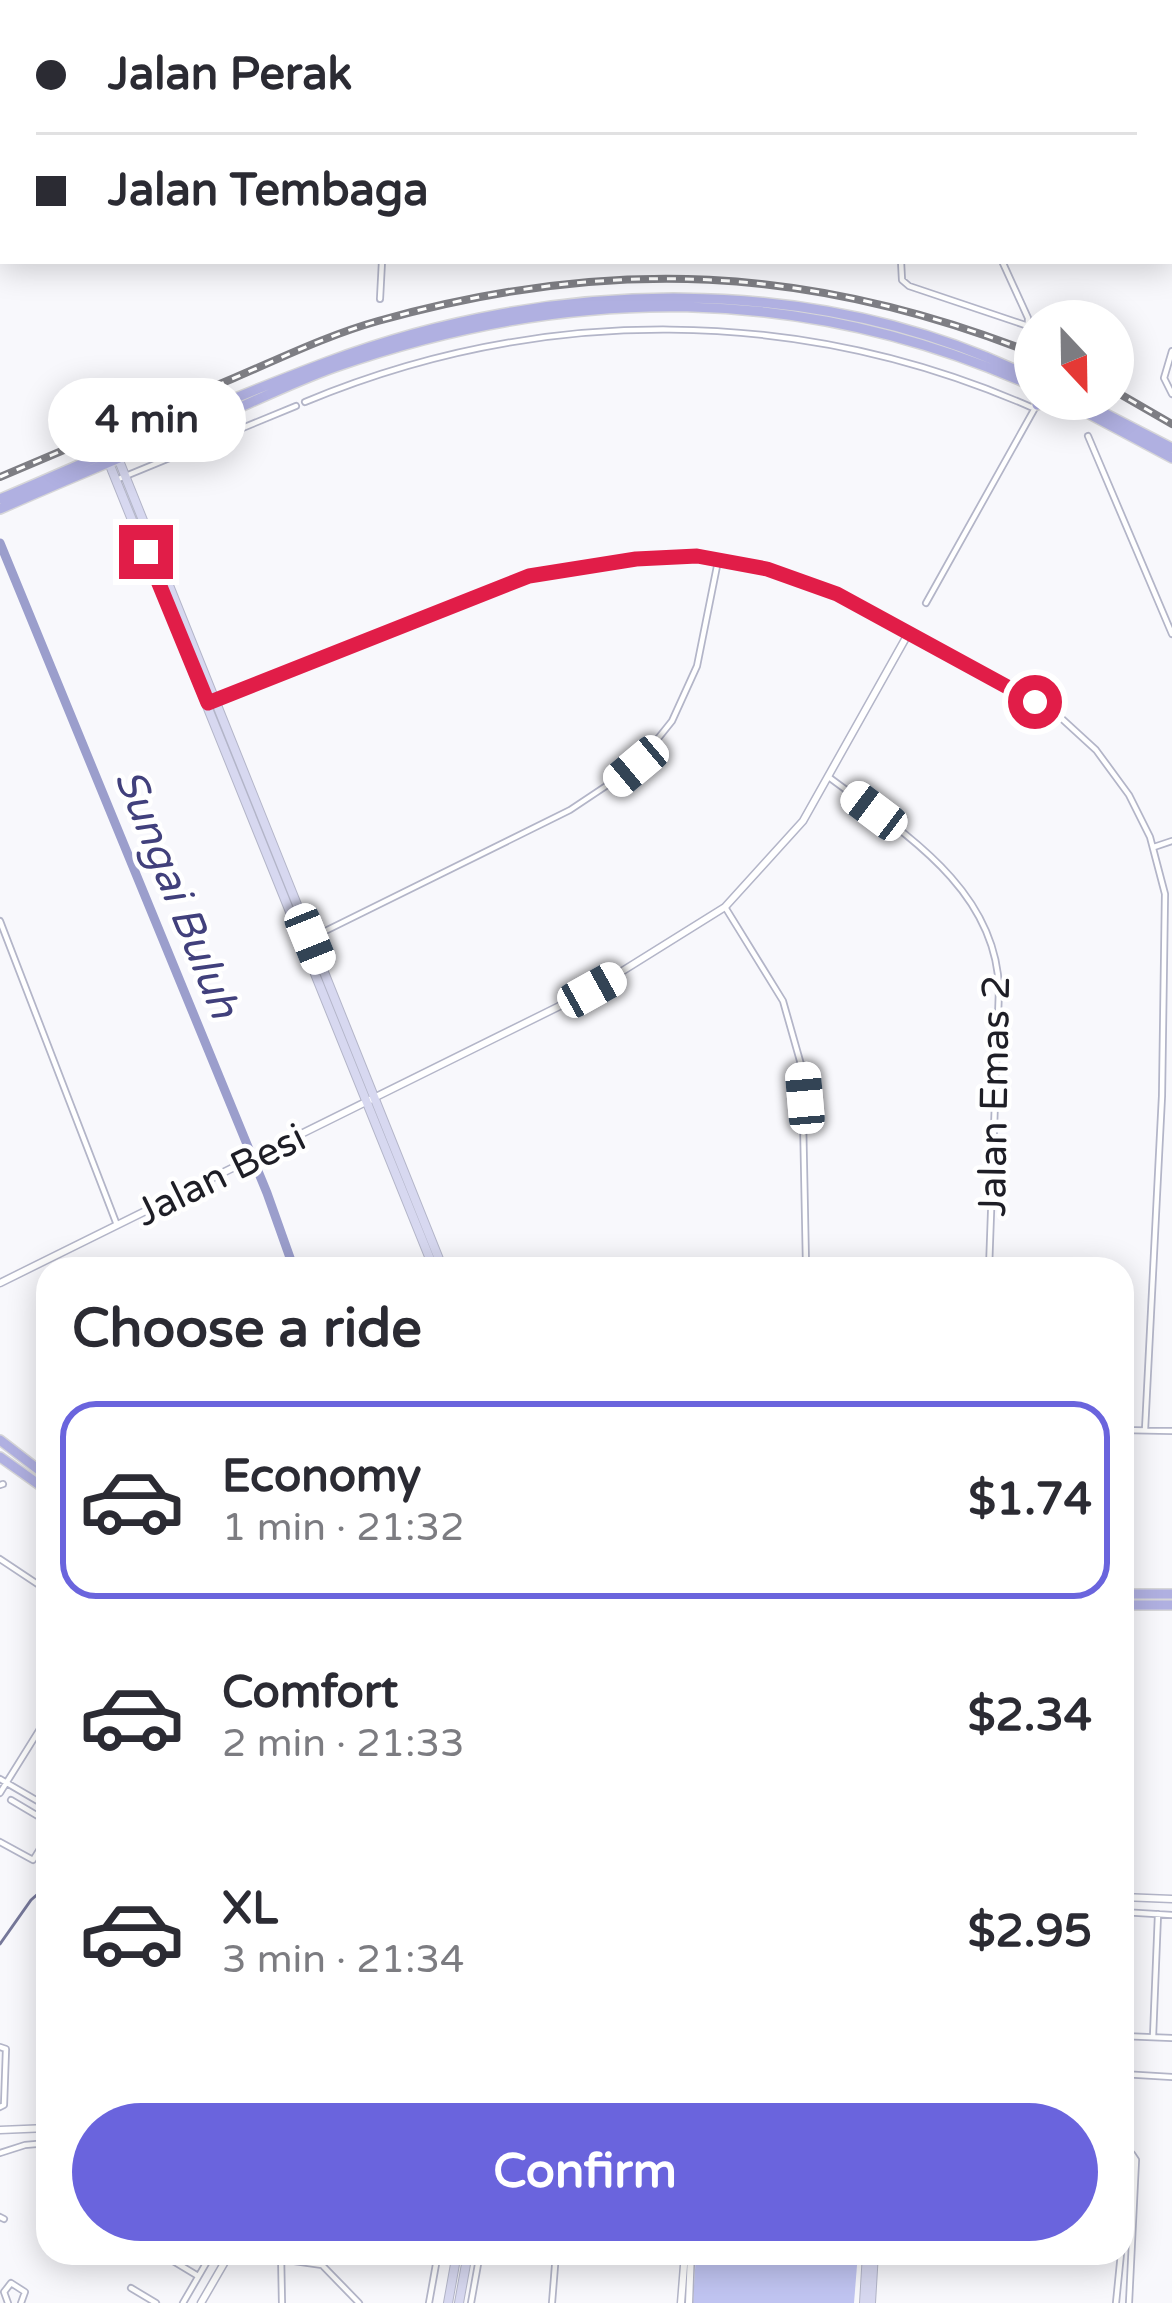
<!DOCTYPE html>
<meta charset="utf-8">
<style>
:root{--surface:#fff;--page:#f2f2f3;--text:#2b2b33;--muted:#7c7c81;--line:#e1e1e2;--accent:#6a64dd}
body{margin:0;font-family:"Varela Round",sans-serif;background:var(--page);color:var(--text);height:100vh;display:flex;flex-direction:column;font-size:45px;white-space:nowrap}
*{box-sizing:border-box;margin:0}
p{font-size:39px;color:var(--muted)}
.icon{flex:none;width:66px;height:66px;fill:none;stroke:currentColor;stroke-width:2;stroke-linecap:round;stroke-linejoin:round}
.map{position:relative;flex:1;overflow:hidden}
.side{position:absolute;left:36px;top:1257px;width:1098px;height:1008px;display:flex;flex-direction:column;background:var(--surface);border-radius:36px;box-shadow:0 6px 30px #0003}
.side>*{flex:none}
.guide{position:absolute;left:0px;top:0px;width:1173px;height:264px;box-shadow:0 6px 30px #0003;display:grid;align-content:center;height:264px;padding:0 36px;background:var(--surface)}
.needle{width:78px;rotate:158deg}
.fabs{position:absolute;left:1014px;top:300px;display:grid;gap:24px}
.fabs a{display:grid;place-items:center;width:120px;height:120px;border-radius:50%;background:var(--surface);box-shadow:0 6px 30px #0003;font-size:60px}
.end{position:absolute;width:54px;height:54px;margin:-27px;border:15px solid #e11d48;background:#fff;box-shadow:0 0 0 6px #fff}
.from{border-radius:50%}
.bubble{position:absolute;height:84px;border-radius:42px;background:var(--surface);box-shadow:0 6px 30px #0003;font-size:39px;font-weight:700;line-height:84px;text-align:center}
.car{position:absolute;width:36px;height:72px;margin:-36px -18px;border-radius:15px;box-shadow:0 0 9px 3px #0007;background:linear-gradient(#fff 24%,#345 0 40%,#fff 0 76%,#345 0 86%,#fff 0)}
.guide b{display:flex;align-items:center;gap:42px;height:114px;font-size:45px}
.guide b+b{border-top:3px solid var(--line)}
.guide i{width:30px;height:30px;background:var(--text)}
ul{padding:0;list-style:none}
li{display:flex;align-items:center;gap:36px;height:198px;margin:0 24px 18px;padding:0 12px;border:6px solid transparent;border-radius:36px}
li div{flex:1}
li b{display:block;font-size:45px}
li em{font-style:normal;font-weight:700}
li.selected{border-color:var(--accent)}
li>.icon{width:108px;height:108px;stroke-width:1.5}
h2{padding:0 36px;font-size:54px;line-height:144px}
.action{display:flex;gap:24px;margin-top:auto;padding:24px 36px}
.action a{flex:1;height:138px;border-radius:72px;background:var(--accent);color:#fff;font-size:48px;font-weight:700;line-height:138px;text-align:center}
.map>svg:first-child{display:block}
.green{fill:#c0c4f1}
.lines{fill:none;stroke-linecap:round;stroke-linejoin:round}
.stream{stroke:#76789a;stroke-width:3}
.river{stroke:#9b9ecc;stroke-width:9}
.minor-casing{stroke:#b3b5c8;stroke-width:8}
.tertiary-casing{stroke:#b3b5c8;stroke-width:9}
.secondary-casing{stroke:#b3b5c8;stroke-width:10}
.primary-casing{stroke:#d6d6d8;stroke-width:12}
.minor{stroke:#fff;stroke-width:4.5}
.tertiary{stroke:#fff;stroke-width:6}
.secondary{stroke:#d7d8f0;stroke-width:8}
.primary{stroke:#b0b0e1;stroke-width:9}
.rail-casing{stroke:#7e7e84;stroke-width:8}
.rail{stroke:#fff;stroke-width:3;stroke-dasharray:9;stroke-linecap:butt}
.route{stroke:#e11d48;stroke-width:15}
.labels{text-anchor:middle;stroke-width:9;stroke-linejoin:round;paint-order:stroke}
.street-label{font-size:39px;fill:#1e1e26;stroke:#fff}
.water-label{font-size:42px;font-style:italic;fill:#41407c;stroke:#fff}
</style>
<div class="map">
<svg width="1172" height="2303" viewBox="0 0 1172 2303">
<rect width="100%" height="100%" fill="#f8f8fc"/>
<!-- green -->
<path class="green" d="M696,2253H858L854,2303H693Z"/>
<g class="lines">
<!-- stream -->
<path class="stream" d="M0,1944L31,1900L48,1885"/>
<!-- river -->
<path class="river" d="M925,0L927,3
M83,3L84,0
M0,169L3,166
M0,543L267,1193L294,1269"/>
<defs>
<path id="minor" d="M879,0L881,3
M389,3L390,0
M822,3V0
M1170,98L1172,99
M901,261L902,280L909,286L1028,326V318L1002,261
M380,299L382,261
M1172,351L1164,378L1172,394
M305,402C540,304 800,305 1033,408
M1088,436L1172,634
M116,480L296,406
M926,603L1040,399
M214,700L529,576L636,559L697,556L767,570L837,594L1060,717L1096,750L1129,795L1150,837L1165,894L1162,1096L1145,1430
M830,778C902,832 996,888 999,989L989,1269
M1154,847L1172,841
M725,907L783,1001L802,1068L806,1265
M0,921L117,1225
M303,942L570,810L636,766L672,721L697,666L718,561
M442,1266L989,1265
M1122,1430L1172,1431
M0,1485L3,1484
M0,1559L48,1591
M0,1779L48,1807
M0,1793L48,1716
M11,1800L48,1822
M0,1842L33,1860L48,1836
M1122,1912L1172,1915
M41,1984L48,1978
M1122,2036L1172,2038
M1153,2037L1158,1914
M0,2047L6,2049L4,2105L0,2107
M1122,2074L1172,2077
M0,2153L25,2145L48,2143
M1122,2153L1132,2154L1136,2160L1129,2303
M0,2217L4,2219
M160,2253L198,2276
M281,2253L282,2303
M280,2259L322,2265L359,2303
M131,2288L156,2303
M8,2303L4,2292L11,2283L25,2292L21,2303
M183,2303L212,2253
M429,2303L438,2253
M471,2303L480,2253
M552,2303L556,2253
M1116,2303L1121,2253"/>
<path id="tertiary" d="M0,226L3,225
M0,244H3
M0,1283L592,990L725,907L803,821L908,634
M1122,1897L1172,1899
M0,2130L48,2128
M201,2303L230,2253
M681,2303L685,2253
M689,2303L691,2253"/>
<path id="secondary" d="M116,453L443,1269
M107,458L434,1269
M448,2303L457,2253
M459,2303L468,2253
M864,2303L867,2253
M871,2303L874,2253"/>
<path id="primary" d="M1061,399L1172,458
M1077,399L1172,448
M1037,405L1056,399
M0,499C108,453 217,403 327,362C553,277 817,271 1035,379
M0,509C72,477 145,447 218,417C257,400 296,381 335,367C572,284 804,283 1035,387
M0,1440L48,1477
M0,1457L48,1491
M1122,1594H1172
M1122,1605H1172"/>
</defs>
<!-- minor casing -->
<use href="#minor" class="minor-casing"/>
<!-- tertiary casing -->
<use href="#tertiary" class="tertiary-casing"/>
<!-- secondary casing -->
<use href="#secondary" class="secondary-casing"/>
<!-- primary casing -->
<use href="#primary" class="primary-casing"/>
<!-- minor -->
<use href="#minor" class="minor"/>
<!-- tertiary -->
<use href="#tertiary" class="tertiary"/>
<!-- secondary -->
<use href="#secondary" class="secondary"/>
<!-- primary -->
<use href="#primary" class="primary"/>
<defs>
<path id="rail" d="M1113,390L1172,424
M0,477C78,444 156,411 234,378C281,358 328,335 378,321C609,256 811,265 1035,354"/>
</defs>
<!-- rail casing -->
<use href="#rail" class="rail-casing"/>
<!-- rail -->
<use href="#rail" class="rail"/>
</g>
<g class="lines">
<!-- route -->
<path class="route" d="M146,552L208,703L529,576L636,559L697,556L767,569L837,594L1035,702"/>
</g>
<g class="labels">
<!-- street labels -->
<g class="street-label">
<text transform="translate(993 1096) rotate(-89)" y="14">Jalan Emas 2</text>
<text transform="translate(220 1174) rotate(-26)" y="14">Jalan Besi</text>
</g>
<!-- water labels -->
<g class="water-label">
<text transform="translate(178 893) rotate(68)" y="15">Sungai Buluh</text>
</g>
</g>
</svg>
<div class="fabs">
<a><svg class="needle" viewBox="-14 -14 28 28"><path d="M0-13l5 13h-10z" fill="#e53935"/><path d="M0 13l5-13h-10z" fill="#7c7c81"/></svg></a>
</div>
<i class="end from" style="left:1035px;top:702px"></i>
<i class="end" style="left:146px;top:552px"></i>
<div class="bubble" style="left:48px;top:378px;width:198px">4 min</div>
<i class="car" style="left:636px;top:766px;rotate:230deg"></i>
<i class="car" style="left:874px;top:811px;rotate:307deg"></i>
<i class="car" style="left:310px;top:939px;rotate:158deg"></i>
<i class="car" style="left:592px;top:990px;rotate:61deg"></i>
<i class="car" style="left:805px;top:1098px;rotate:355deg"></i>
<div class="guide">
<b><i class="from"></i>Jalan Perak</b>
<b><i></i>Jalan Tembaga</b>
</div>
<section class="side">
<h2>Choose a ride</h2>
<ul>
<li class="selected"><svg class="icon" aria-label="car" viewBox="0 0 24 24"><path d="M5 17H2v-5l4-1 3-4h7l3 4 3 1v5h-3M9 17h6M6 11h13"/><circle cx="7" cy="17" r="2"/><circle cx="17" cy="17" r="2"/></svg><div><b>Economy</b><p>1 min · 21:32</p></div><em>$1.74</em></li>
<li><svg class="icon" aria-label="car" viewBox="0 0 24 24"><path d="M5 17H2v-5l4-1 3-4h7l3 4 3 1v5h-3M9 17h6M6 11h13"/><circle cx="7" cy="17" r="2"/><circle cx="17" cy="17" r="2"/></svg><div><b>Comfort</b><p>2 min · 21:33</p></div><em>$2.34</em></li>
<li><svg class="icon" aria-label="car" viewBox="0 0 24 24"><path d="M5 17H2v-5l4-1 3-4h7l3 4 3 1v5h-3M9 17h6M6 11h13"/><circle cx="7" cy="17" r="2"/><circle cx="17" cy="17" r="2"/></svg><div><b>XL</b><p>3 min · 21:34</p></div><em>$2.95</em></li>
</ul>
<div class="action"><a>Confirm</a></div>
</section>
</div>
